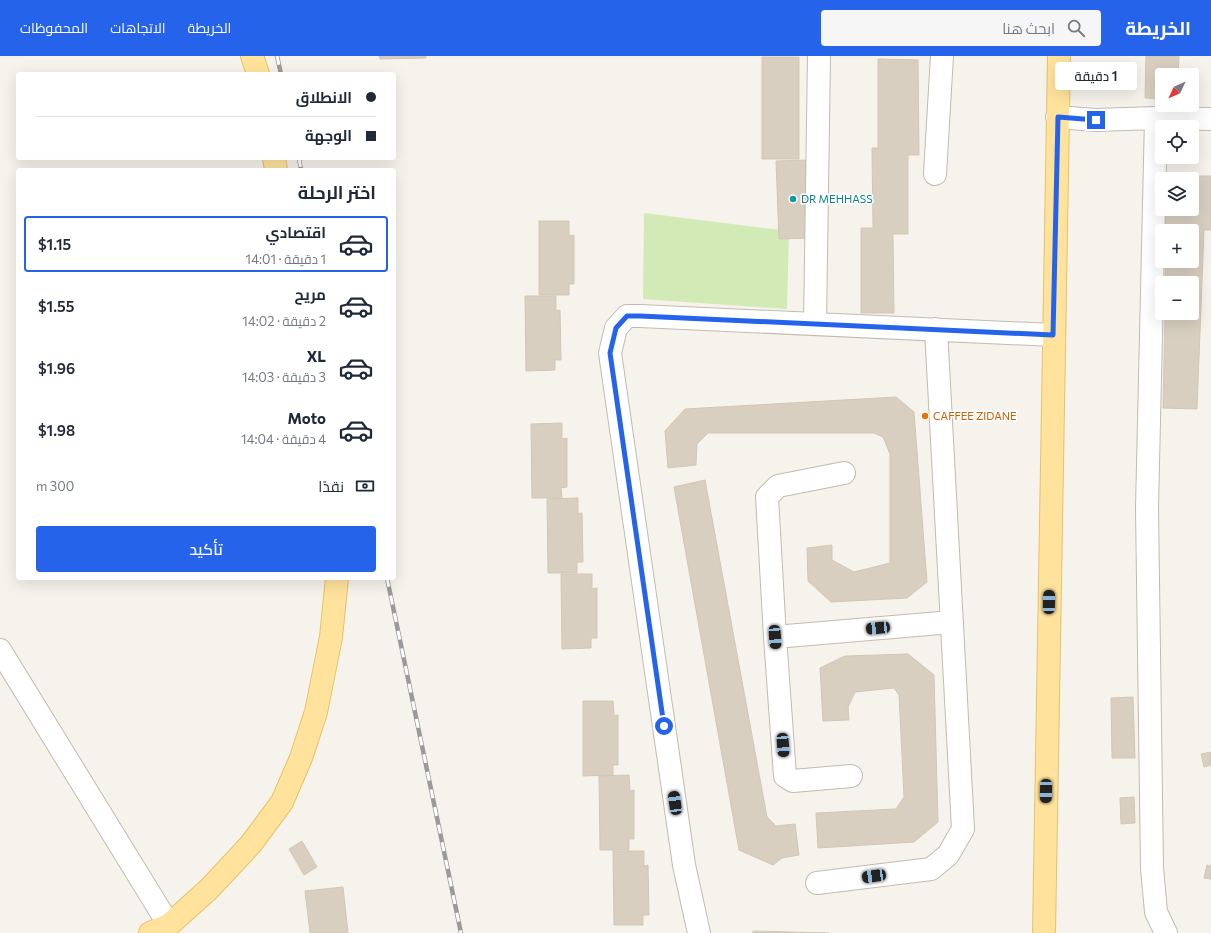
<!DOCTYPE html>
<html lang="ar">
<meta charset="utf-8">
<style>
:root{--surface:#fff;--page:#f6f6f7;--text:#1f2937;--muted:#747a83;--line:#e0e1e3;--accent:#2563eb}
body{margin:0;font-family:Commissioner,Cairo,sans-serif;background:var(--page);color:var(--text);direction:rtl;height:100vh;display:flex;flex-direction:column;font-size:15px;white-space:nowrap}
*{box-sizing:border-box;margin:0}
p{font-size:13px;color:var(--muted)}
.icon{flex:none;width:22px;height:22px;fill:none;stroke:currentColor;stroke-width:2;stroke-linecap:round;stroke-linejoin:round}
.map{position:relative;flex:1;overflow:hidden;direction:ltr}
.panel{position:absolute;left:16px;top:112px;width:380px;height:412px;display:flex;flex-direction:column;background:var(--surface);border-radius:4px;box-shadow:0 4px 16px #0002;direction:rtl}
.panel>*{flex:none}
.top-card{position:absolute;left:16px;top:16px;width:380px;height:88px;border-radius:4px;box-shadow:0 4px 16px #0002;direction:rtl;display:grid;align-content:center;height:88px;padding:0 20px;background:var(--surface)}
.needle{width:26px;rotate:226deg}
.tools{position:absolute;left:1155px;top:12px;display:grid;gap:8px}
.tools a{display:grid;place-items:center;width:44px;height:44px;border-radius:4px;background:var(--surface);box-shadow:0 4px 16px #0002;font-size:20px}
.end{position:absolute;width:18px;height:18px;margin:-9px;border:5px solid #2563eb;background:#fff;box-shadow:0 0 0 2px #fff}
.from{border-radius:50%}
.bubble{position:absolute;height:28px;border-radius:4px;background:var(--surface);box-shadow:0 4px 16px #0002;font-size:13px;font-weight:600;line-height:28px;text-align:center;direction:rtl}
.car{position:absolute;width:12px;height:24px;margin:-12px -6px;border-radius:5px;box-shadow:0 0 3px 1px #0007;background:linear-gradient(#222 24%,#8ab4d8 0 40%,#222 0 76%,#8ab4d8 0 86%,#222 0)}
.top-card b{display:flex;align-items:center;gap:14px;height:38px;font-size:15px}
.top-card b+b{border-top:1px solid var(--line)}
.top-card i{width:10px;height:10px;background:var(--text)}
ul{padding:0;list-style:none}
li{display:flex;align-items:center;gap:12px;height:56px;margin:0 8px 6px;padding:0 12px;border:2px solid transparent;border-radius:4px}
li div{flex:1}
li b{display:block;font-size:15px}
li em{font-style:normal;font-weight:600}
li.on{border-color:var(--accent)}
li>.icon{width:36px;height:36px;stroke-width:1.5}
h2{padding:0 20px;font-size:18px;line-height:48px}
.pay{display:flex;align-items:center;gap:10px;height:44px;padding:0 20px;font-size:15px}
.pay p{margin-inline-start:auto}
.cta{display:flex;gap:8px;margin-top:auto;padding:8px 20px}
.cta a{flex:1;height:46px;border-radius:4px;background:var(--accent);color:#fff;font-size:16px;font-weight:600;line-height:46px;text-align:center}
header{display:flex;align-items:center;gap:24px;box-sizing:border-box;height:56px;padding:0 20px;background:var(--accent);color:#fff}
header strong{font-size:19px}
nav{display:flex;gap:22px;margin-inline-start:auto;font-size:14px}
.search{width:280px;height:36px;background:var(--page);display:flex;align-items:center;gap:10px;box-sizing:border-box;padding:0 14px;border-radius:4px;color:var(--muted);font-size:15px}
.map>svg:first-child{display:block}
.green{fill:#d2eab5}
.building{fill:#d8cfc1;stroke:#d3c7b4}
.lines{fill:none;stroke-linecap:round;stroke-linejoin:round}
.minor-casing{stroke:#c2bbae;stroke-width:24}
.major-casing{stroke:#e6c16a;stroke-width:24}
.minor{stroke:#fff;stroke-width:22}
.major{stroke:#ffe39c;stroke-width:22}
.rail-casing{stroke:#9a9a9a;stroke-width:4.5}
.rail{stroke:#fff;stroke-width:3;stroke-dasharray:9;stroke-linecap:butt}
.route{stroke:#2563eb;stroke-width:5}
.culture-dot{fill:#0f9aa8;stroke:#fff;stroke-width:1.5}
.food-dot{fill:#e8710a;stroke:#fff;stroke-width:1.5}
.labels{text-anchor:middle;stroke-width:3;stroke-linejoin:round;paint-order:stroke}
.culture-label{font-size:11px;fill:#0d838f;stroke:#fff;text-anchor:start}
.food-label{font-size:11px;fill:#c56008;stroke:#fff;text-anchor:start}
</style>
<header>
<strong>الخريطة</strong>
<div class="search"><svg class="icon" aria-label="search" viewBox="0 0 24 24"><circle cx="10" cy="10" r="6"/><path d="M15 15l6 6"/></svg>ابحث هنا</div>
<nav><a>الخريطة</a><a>الاتجاهات</a><a>المحفوظات</a></nav>
</header>
<div class="map">
<svg width="1211" height="877" viewBox="0 0 1211 877">
<rect width="100%" height="100%" fill="#f6f3ec"/>
<!-- green -->
<path class="green" d="M644,157L789,175L787,253L643,243Z"/>
<!-- building -->
<path class="building" d="M379,0H426V2L380,3Z
M1146,0H1179L1178,19H1162V43L1145,42Z
M762,1H799V103H762Z
M878,3L918,4L919,99H908V178H893L894,257H861V172H873L872,92H878Z
M808,104L810,182L779,183L776,105Z
M1177,120H1211V174H1204L1197,353L1163,352L1165,257H1192V227H1165L1166,205H1192V175H1165L1164,153H1192V123H1171Z
M539,165H569V180L574,179V228H569V239H539Z
M525,240H556V255L560,254L561,304H555V314L526,315Z
M896,341L914,356L927,526L907,542L831,546L808,525L807,492L832,489V504L854,516L890,507V398L883,381L874,377H708L697,388L696,409L668,412L665,375L685,353Z
M562,367V383L567,382V431L561,432L562,442H532L531,368Z
M705,424L767,761L776,770L795,768L799,799L782,802L773,809L739,794L674,431Z
M578,442V458L582,457L583,506H577V517H548L547,443Z
M561,518H592V533L597,532V582H591V592L562,593Z
M908,598L934,619L938,766L914,786L818,792L816,757L896,753L904,741L899,639L894,632L855,636L848,651L849,664L823,665L820,612L845,600Z
M1133,641L1135,702H1112L1111,642Z
M583,645H613L614,660L618,659V709H613V719L583,720Z
M1211,696V709L1204,711L1201,698Z
M629,719L630,735L634,734V783H629V794H600L599,720Z
M1134,741L1135,767L1121,768L1120,742Z
M302,785L317,811L304,819L289,793Z
M613,795H644V810L648,809L649,859H643V869H614Z
M1207,809L1211,810V823L1204,822Z
M343,831L348,877H310L305,835Z
M753,875L829,877H753Z"/>
<g class="lines">
<defs>
<path id="minor" d="M1057,61L1096,64L1156,62L1147,452L1152,812L1156,856L1166,877
M1156,62L1211,63
M935,118L942,0
M815,268L819,0
M844,417L778,430L767,441L775,581L785,720L793,725L851,720
M775,581L952,566
M0,594L169,869
M817,827L931,813L948,799L963,773L936,273
M699,877L684,809L610,297L616,272L627,260H640L1053,279"/>
<path id="major" d="M252,0L258,18
M274,102L276,114
M150,877L169,869L209,833L251,788L282,746L301,702L316,656L331,581L337,522
M1044,877L1059,0"/>
</defs>
<!-- minor casing -->
<use href="#minor" class="minor-casing"/>
<!-- major casing -->
<use href="#major" class="major-casing"/>
<!-- minor -->
<use href="#minor" class="minor"/>
<!-- major -->
<use href="#major" class="major"/>
<defs>
<path id="rail" d="M277,0L281,18
M299,102L301,114
M387,522L461,877"/>
</defs>
<!-- rail casing -->
<use href="#rail" class="rail-casing"/>
<!-- rail -->
<use href="#rail" class="rail"/>
</g>
<g class="lines">
<!-- route -->
<path class="route" d="M664,670L610,297L616,272L627,260H640L1053,279L1058,61L1096,64"/>
</g>
<!-- markers -->
<circle class="culture-dot" cx="793" cy="143" r="4"/>
<circle class="food-dot" cx="925" cy="360" r="4"/>
<g class="labels">
<!-- culture labels -->
<g class="culture-label">
<text x="801" y="147">DR MEHHASS</text>
</g>
<!-- food labels -->
<g class="food-label">
<text x="933" y="364">CAFFEE ZIDANE</text>
</g>
</g>
</svg>
<div class="tools">
<a><svg class="needle" viewBox="-14 -14 28 28"><path d="M0-13l5 13h-10z" fill="#e53935"/><path d="M0 13l5-13h-10z" fill="#747a83"/></svg></a>
<a><svg class="icon" aria-label="locate" viewBox="0 0 24 24"><circle cx="12" cy="12" r="6"/><path d="M12 2v4M12 18v4M2 12h4M18 12h4"/></svg></a>
<a><svg class="icon" aria-label="layers" viewBox="0 0 24 24"><path d="M12 4l9 5-9 5-9-5zM3 14l9 5 9-5"/></svg></a>
<a>+</a>
<a>−</a>
</div>
<i class="end from" style="left:664px;top:670px"></i>
<i class="end" style="left:1096px;top:64px"></i>
<div class="bubble" style="left:1055px;top:6px;width:82px">1 دقيقة</div>
<i class="car" style="left:1049px;top:546px;rotate:1deg"></i>
<i class="car" style="left:878px;top:572px;rotate:265deg"></i>
<i class="car" style="left:775px;top:581px;rotate:176deg"></i>
<i class="car" style="left:783px;top:689px;rotate:176deg"></i>
<i class="car" style="left:1046px;top:735px;rotate:181deg"></i>
<i class="car" style="left:675px;top:747px;rotate:352deg"></i>
<i class="car" style="left:874px;top:820px;rotate:262deg"></i>
<div class="top-card">
<b><i class="from"></i>الانطلاق</b>
<b><i></i>الوجهة</b>
</div>
<section class="panel">
<h2>اختر الرحلة</h2>
<ul>
<li class="on"><svg class="icon" aria-label="car" viewBox="0 0 24 24"><path d="M5 17H2v-5l4-1 3-4h7l3 4 3 1v5h-3M9 17h6M6 11h13"/><circle cx="7" cy="17" r="2"/><circle cx="17" cy="17" r="2"/></svg><div><b>اقتصادي</b><p>1 دقيقة · 14:01</p></div><em>$1.15</em></li>
<li><svg class="icon" aria-label="car" viewBox="0 0 24 24"><path d="M5 17H2v-5l4-1 3-4h7l3 4 3 1v5h-3M9 17h6M6 11h13"/><circle cx="7" cy="17" r="2"/><circle cx="17" cy="17" r="2"/></svg><div><b>مريح</b><p>2 دقيقة · 14:02</p></div><em>$1.55</em></li>
<li><svg class="icon" aria-label="car" viewBox="0 0 24 24"><path d="M5 17H2v-5l4-1 3-4h7l3 4 3 1v5h-3M9 17h6M6 11h13"/><circle cx="7" cy="17" r="2"/><circle cx="17" cy="17" r="2"/></svg><div><b>XL</b><p>3 دقيقة · 14:03</p></div><em>$1.96</em></li>
<li><svg class="icon" aria-label="car" viewBox="0 0 24 24"><path d="M5 17H2v-5l4-1 3-4h7l3 4 3 1v5h-3M9 17h6M6 11h13"/><circle cx="7" cy="17" r="2"/><circle cx="17" cy="17" r="2"/></svg><div><b>Moto</b><p>4 دقيقة · 14:04</p></div><em>$1.98</em></li>
</ul>
<div class="pay"><svg class="icon" aria-label="cash" viewBox="0 0 24 24"><path d="M3 7h18v10H3z"/><circle cx="12" cy="12" r="2"/></svg>نقدًا<p>300 m</p></div>
<div class="cta"><a>تأكيد</a></div>
</section>
</div>
